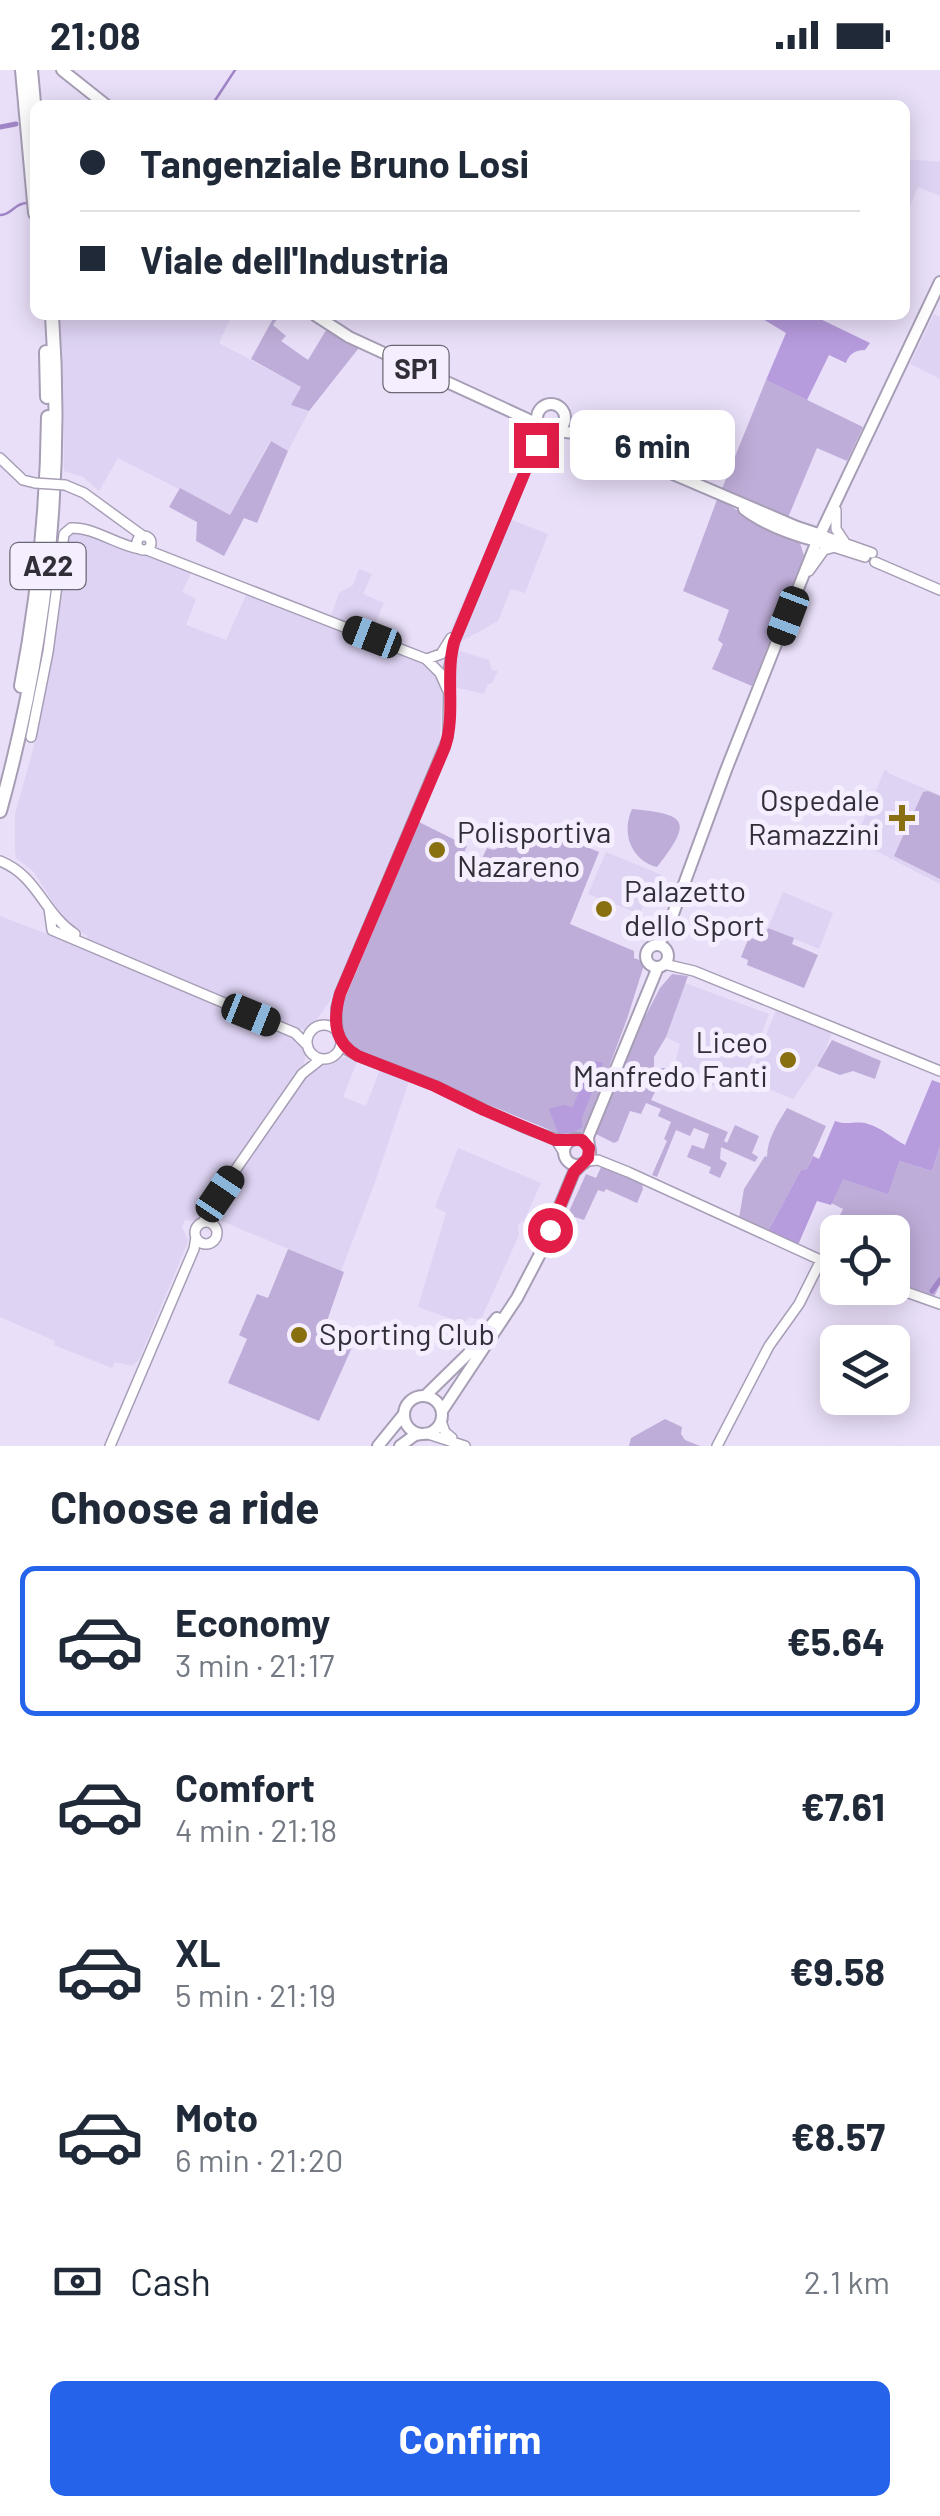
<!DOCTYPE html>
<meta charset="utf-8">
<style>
:root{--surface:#fff;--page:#f2f2f3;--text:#1f2937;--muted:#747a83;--line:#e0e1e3;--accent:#2563eb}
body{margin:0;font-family:Barlow,sans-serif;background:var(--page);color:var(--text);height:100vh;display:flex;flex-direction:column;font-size:38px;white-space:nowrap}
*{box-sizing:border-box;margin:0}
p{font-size:32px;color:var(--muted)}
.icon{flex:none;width:55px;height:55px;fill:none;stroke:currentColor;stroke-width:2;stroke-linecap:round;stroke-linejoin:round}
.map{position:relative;height:1376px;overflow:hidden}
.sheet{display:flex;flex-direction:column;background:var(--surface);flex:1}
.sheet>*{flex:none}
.guide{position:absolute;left:30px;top:30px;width:880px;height:220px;border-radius:15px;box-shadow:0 5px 25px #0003;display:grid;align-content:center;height:220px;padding:0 50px;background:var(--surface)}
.fabs{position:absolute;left:820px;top:1145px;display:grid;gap:20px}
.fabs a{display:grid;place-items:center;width:90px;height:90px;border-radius:15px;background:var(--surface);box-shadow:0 5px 25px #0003;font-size:50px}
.end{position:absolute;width:45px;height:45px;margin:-22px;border:12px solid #e11d48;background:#fff;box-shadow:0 0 0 5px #fff}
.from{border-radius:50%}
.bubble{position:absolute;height:70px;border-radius:15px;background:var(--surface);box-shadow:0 5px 25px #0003;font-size:32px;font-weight:700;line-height:70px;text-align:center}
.car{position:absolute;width:30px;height:60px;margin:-30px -15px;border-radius:12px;box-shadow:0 0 8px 2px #0007;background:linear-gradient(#222 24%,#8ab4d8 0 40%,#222 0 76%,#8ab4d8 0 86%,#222 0)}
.guide b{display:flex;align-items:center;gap:35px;height:95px;font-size:38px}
.guide b+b{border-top:2px solid var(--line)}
.guide i{width:25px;height:25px;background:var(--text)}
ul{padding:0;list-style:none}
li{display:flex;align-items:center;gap:30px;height:150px;margin:0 20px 15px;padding:0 30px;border:5px solid transparent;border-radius:15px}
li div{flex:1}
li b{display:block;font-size:38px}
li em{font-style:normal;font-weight:700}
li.selected{border-color:var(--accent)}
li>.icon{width:90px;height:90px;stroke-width:1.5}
h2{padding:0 50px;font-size:45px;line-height:120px}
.pay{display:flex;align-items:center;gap:25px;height:110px;padding:0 50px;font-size:38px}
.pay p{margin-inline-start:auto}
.button{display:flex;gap:20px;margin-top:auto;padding:20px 50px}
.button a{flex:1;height:115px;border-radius:15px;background:var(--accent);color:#fff;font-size:40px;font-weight:700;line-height:115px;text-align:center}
.status{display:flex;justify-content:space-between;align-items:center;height:70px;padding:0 50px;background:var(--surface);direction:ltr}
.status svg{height:28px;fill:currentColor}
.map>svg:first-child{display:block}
.built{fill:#ded3f3}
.green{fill:#beadd8}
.forest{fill:#b69bdd}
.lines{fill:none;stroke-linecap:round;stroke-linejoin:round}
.stream{stroke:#a186c7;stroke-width:2.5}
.canal{stroke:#a186c7;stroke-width:5}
.secondary-casing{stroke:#a79eb6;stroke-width:12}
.primary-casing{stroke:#a79eb6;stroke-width:14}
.highway-casing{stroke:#a79eb6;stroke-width:16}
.secondary{stroke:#fff;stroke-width:9}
.primary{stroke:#fff;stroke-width:10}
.highway{stroke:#fff;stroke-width:12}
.secondary-bridge-casing{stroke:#a79eb6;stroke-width:12;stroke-linecap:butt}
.secondary-bridge{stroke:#fff;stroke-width:9}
.route{stroke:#e11d48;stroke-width:12}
.poi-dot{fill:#886f0f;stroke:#f4eefe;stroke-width:4}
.labels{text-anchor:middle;stroke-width:10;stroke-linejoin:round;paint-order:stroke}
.shield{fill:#f4eefe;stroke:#6c6873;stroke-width:2.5}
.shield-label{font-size:28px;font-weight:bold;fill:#322e38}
.poi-label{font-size:30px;fill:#322e38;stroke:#f4eefe;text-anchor:start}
</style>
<div class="status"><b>21:08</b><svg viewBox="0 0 49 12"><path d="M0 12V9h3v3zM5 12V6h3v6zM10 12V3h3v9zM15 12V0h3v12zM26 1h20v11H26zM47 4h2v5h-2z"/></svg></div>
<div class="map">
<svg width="940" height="1376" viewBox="0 0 940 1376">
<rect width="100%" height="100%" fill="#e9dff9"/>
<!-- built -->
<path class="built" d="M905,89L940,92V126L918,117L909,139L905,138Z
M934,244L940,247V309L910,294Z
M60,245H137L149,251L152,245H232L219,273L301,317L291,335L309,341L288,381L270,371L230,445L118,388L99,421L83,407L64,401L63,311Z
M504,447L548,464L525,523L511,519L498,551L462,571L460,579L445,573L477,499L481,500Z
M78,461L174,496L179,487L195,495L182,522L196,529L186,555L226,570L247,523L423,592L434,601L442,624L440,670L372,830L362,855V863L339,918L313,955L305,960L299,959L296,967L305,978L306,985L304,994L292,1015L284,1023L264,1050L201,1148L195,1151L185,1150L182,1157L188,1170L187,1174L139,1290L132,1296L115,1292L112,1298L54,1275L55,1271L0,1247V846L81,877L88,866L65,852L34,802L16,788L15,780V744L34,676L57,549L65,468L68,463Z
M359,499L372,504L363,524L384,533L372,561L331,546L339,523L353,515Z
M460,581L489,590L492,600L498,601L492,613L488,614L484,624L454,617L455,585Z
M885,699L890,704L940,725V814L855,770Z
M606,782L662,805L649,834L644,833L640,844L588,824Z
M783,822L833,843L819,879L768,858Z
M685,913L769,944L742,1015L735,1022H728L674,997L680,974L666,967Z
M776,940L832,962L824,984L793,1029L748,1011Z
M346,987L358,989L343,1027L366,1036L381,997L410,1008L375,1112L341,1201L212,1147L223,1125L307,1004L324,993Z
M458,1078L541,1113L524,1151L518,1154L519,1165L482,1247L478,1249L469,1247L464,1253L418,1237L446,1143L435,1137Z"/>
<!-- green -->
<path class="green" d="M275,245H280L273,255L286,266L281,271L308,290L328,257L362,274L309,341L291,335L301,317L251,289Z
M766,310L863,357L847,391L817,378L787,450L721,421Z
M271,371L288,381L257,453L244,448L224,486L196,471L197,452L169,437L180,418L230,445Z
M718,427L751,450L790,466L800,473L804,486L752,616L712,599L723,574L718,570L729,540L683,521Z
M928,721L940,726V809L894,786L923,722Z
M632,739C689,744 692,752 657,797C631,790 621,763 632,739Z
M419,752L467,776L455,802L472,809L487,778L494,780L509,772L522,775L533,766L555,771L559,766L599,782L570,854L634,881V888L642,891L644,895L628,946L586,1059L576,1066L567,1067L351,978C342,965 340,956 340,940Z
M768,858L794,868L792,874L818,885L804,918L747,895L748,890L741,887L749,867L762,872Z
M672,904L688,906L666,967L654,987V998H667L651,1030L728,1062L724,1071L727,1073L735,1055L759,1066L752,1083L758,1087L755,1092L721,1077L720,1089L727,1093L720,1108L709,1103L711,1097L687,1087L692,1075L704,1079L709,1064L694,1058L690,1066L676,1060L657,1107L652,1105L667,1071L664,1069L671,1052L658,1046L661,1039L646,1033L641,1044L630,1041L618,1071L614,1073L594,1063L639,947L646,945L660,918Z
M832,970L881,991L875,1009L853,1001L840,1005L817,996Z
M787,1038L826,1056L807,1099L801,1100L768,1161L739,1148L744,1119L765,1086L767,1087C767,1069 778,1053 787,1038Z
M940,1076V1215L934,1227L893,1213L892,1162H838L837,1193L820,1185L843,1139L831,1133L842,1108L899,1091L932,1101Z
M602,1095L642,1114L643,1119L637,1133L606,1119L604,1122L598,1120L584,1150L575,1147L565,1167L562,1165L561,1159L586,1104L596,1108Z
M288,1179L344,1202L327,1251L358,1264L319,1351L228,1313L247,1269L239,1265L257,1224L268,1228Z
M665,1349L682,1357L681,1364L685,1370L700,1376H629L631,1368Z"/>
<!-- forest -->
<path class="forest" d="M756,245H812L870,273L865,280C855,280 849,284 846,293L829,285L807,330L766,310L786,263Z
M595,991L603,993L582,1048V1057L573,1063H558L549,1039L563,1035L573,1037L585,1006Z
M932,1010L940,1013V1076L932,1101L899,1091L888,1124L843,1109L831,1135L817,1131L798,1175L768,1161L801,1100L807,1099L813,1086L819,1089L835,1051C849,1056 856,1050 868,1054C882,1058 892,1068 905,1075Z"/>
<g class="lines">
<!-- stream -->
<path class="stream" d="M212,35L235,0
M0,145C12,145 14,133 27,133"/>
<!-- canal -->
<path class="canal" d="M0,57L16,54
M932,1221L940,1210"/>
<defs>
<path id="secondary" d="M0,388L23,410L35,413
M65,415L84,423L143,466
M836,440V459L844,471
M137 473a7 7 0 1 1 14 0a7 7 0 1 1-14 0Z
M824,466L872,483
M821,473L865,487
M147,480L426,589L440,603L447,619
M875,492L940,520
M809,501L824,480L835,477
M427,589L441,584L451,568
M31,667L48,582L64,464L71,458C94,457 116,475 140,479
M0,791C38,806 43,843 75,864
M49,838L52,860L295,963L306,974
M664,894L694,901L940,1001
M307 972a17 17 0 1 1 34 0a17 17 0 1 1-34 0Z
M338,964L336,938L340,923L448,667L449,597L454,572L536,375L539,356
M341,972L347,980L358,986C385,997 413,1006 440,1018C469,1031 545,1073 572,1070
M556,1070L564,1083
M587,1091L598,1090L628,1102L838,1198
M195 1163a11 11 0 1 1 22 0a11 11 0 1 1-22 0Z
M203,1152L234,1102L302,1004L321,989
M892,1217L940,1234
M441,1351L445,1362L452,1368
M425,1363L465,1376
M110,1376L194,1179L196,1167
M717,1376L769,1276L799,1234L821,1190"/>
<path id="primary" d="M62,0L106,35
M315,245L349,267L538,354
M537 348a14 14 0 1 1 28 0a14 14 0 1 1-28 0Z
M556,361L575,363L617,380L797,457L824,466
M744,439C766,456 793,465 820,472
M646 886a11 11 0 1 1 22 0a11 11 0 1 1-22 0Z
M657,875L666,863L726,700L817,471L940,212
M564 1082a13 13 0 1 1 26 0a13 13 0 1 1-26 0Z
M589,1078L588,1067L658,897
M425,1326L468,1284L497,1248
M404 1345a19 19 0 1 1 38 0a19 19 0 1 1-38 0Z
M442,1341L517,1228L539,1186L574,1102L582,1094
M378,1376L404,1344
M400,1376L415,1365L421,1364"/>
<path id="highway" d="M22,0L35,143
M31,0L35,44
M46,282L47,327
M21,616C38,527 47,438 48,347
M0,741C45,579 64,414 52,245"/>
</defs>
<!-- secondary casing -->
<use href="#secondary" class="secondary-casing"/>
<!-- primary casing -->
<use href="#primary" class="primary-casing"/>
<!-- highway casing -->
<use href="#highway" class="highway-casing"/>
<!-- secondary -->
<use href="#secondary" class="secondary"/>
<!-- primary -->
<use href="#primary" class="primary"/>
<!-- highway -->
<use href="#highway" class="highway"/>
<defs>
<path id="secondary-bridge" d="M35,413L65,415"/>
</defs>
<!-- secondary-bridge casing -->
<use href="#secondary-bridge" class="secondary-bridge-casing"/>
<!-- secondary-bridge -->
<use href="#secondary-bridge" class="secondary-bridge"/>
</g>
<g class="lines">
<!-- route -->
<path class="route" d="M536,375L454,572C445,607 456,643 445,677L340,924C333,949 333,972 358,986L435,1016L484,1040L555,1070H582L589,1078L588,1088L574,1102L550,1160"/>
</g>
<!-- markers -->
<g class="poi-dot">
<path d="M897 733h10v10h10v10h-10v10h-10v-10h-10v-10h10z"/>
<circle cx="437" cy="780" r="10"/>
<circle cx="604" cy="839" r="10"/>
<circle cx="788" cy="990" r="10"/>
<circle cx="299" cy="1265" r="10"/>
</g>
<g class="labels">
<!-- shield labels -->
<g class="shield">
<rect x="383.5" y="276" width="65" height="46" rx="8"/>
<rect x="10.5" y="473" width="75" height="46" rx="8"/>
</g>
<g class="shield-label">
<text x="416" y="309">SP1</text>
<text x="48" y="506">A22</text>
</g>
<!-- poi labels -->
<g class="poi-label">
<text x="880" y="741" text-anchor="end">Ospedale<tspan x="880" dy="34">Ramazzini</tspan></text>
<text x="457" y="773">Polisportiva<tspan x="457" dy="34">Nazareno</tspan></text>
<text x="624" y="832">Palazetto<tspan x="624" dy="34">dello Sport</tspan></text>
<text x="768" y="983" text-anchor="end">Liceo<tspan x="768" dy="34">Manfredo Fanti</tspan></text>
<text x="319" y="1275">Sporting Club</text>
</g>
</g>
</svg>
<div class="fabs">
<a><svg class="icon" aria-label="locate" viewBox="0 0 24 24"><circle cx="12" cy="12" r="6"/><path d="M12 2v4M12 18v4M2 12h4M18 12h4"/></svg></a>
<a><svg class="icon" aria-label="layers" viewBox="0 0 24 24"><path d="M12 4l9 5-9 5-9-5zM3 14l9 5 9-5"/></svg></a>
</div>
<i class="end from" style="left:550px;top:1160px"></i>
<i class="end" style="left:536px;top:375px"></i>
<div class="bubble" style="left:570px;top:340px;width:165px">6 min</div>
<i class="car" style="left:788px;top:546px;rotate:201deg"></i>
<i class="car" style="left:372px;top:567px;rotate:291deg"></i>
<i class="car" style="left:251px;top:945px;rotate:112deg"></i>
<i class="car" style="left:220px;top:1124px;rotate:34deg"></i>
<div class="guide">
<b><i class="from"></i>Tangenziale Bruno Losi</b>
<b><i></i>Viale dell'Industria</b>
</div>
</div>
<section class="sheet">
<h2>Choose a ride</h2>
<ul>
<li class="selected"><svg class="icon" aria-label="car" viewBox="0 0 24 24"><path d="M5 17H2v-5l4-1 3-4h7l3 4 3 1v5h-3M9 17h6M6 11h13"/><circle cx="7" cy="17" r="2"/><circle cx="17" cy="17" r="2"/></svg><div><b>Economy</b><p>3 min · 21:17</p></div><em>€5.64</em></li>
<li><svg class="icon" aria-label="car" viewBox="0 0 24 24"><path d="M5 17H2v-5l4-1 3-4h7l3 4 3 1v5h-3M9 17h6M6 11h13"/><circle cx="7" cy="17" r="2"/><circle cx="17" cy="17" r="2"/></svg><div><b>Comfort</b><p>4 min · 21:18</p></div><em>€7.61</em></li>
<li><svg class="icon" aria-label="car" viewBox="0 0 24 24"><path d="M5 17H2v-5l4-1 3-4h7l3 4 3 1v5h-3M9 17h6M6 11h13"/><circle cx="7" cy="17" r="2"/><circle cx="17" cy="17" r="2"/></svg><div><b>XL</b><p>5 min · 21:19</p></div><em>€9.58</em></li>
<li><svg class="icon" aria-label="car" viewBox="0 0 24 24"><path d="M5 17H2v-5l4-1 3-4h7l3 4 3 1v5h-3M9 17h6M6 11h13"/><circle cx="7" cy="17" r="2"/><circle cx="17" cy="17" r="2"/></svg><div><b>Moto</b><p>6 min · 21:20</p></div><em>€8.57</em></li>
</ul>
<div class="pay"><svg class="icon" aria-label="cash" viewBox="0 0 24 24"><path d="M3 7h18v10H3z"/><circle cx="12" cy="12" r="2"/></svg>Cash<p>2.1 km</p></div>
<div class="button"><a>Confirm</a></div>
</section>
